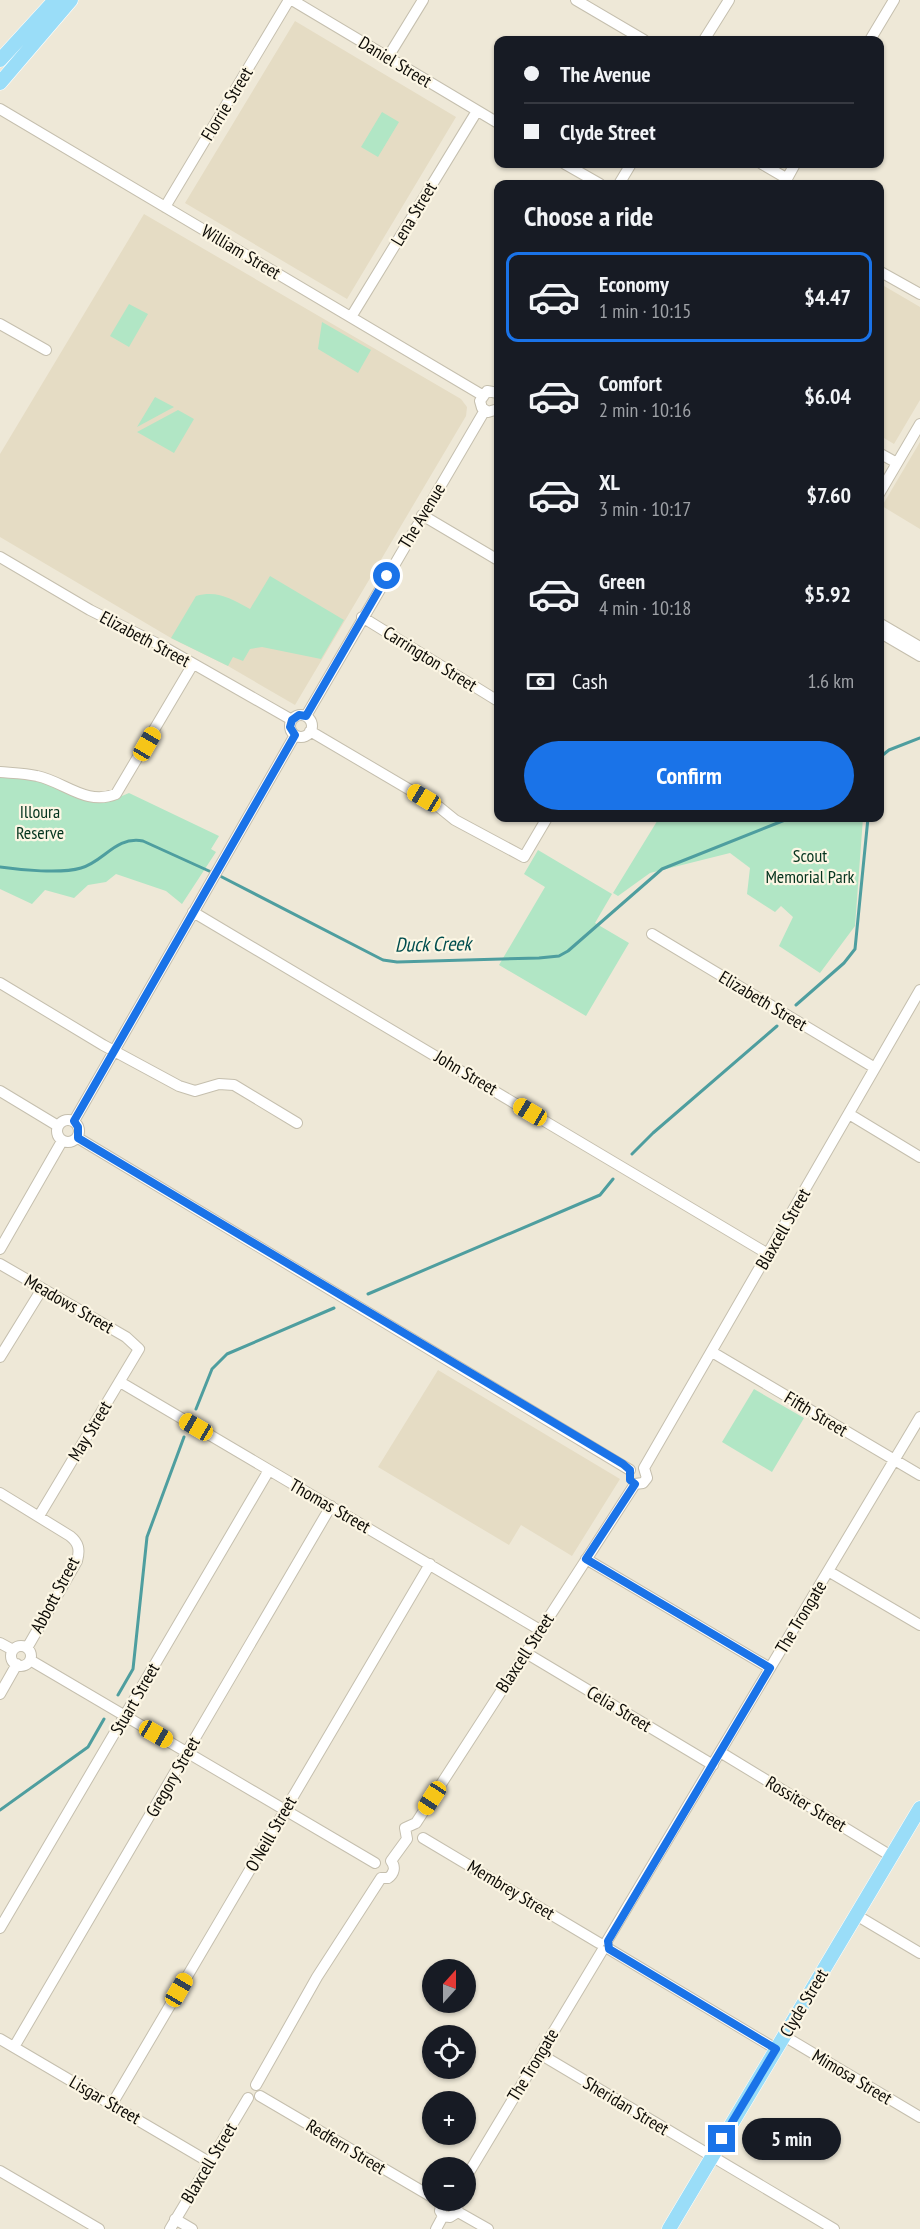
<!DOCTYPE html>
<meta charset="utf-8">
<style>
:root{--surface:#171b24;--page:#20242c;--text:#f1f3f6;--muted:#9ea1a6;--line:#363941;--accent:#1a73e8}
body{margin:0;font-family:"PT Sans Narrow",sans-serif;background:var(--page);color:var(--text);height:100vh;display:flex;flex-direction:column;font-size:22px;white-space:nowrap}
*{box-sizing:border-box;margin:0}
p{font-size:20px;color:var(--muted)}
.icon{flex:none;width:33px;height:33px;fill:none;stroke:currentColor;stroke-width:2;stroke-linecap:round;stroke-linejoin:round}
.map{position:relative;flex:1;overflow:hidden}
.side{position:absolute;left:494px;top:180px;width:390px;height:642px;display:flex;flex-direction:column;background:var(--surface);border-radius:12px;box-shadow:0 2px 4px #0004}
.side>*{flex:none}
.hud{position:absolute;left:494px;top:36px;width:390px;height:132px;border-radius:12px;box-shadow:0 2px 4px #0004;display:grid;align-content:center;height:132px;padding:0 30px;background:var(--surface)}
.needle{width:39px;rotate:21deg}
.tools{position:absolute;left:422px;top:1959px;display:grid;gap:12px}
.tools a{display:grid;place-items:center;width:54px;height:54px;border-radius:50%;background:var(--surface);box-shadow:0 2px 4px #0004;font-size:30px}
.end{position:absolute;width:27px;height:27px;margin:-14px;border:8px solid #1a73e8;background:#fff;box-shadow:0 0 0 3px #fff}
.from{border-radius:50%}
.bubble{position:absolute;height:42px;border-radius:21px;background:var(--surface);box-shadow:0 2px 4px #0004;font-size:20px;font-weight:700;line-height:42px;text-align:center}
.car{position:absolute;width:18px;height:36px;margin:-18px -9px;border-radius:8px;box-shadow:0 0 4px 2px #0007;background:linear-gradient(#f5c518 24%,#345 0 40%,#f5c518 0 76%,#345 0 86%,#f5c518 0)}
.hud b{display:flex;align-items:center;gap:21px;height:57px;font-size:22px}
.hud b+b{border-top:2px solid var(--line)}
.hud i{width:15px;height:15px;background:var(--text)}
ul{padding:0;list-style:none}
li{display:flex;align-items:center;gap:18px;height:90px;margin:0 12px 9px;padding:0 18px;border:3px solid transparent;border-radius:12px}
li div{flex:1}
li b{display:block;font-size:22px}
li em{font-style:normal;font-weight:700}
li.current{border-color:var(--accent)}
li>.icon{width:54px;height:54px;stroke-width:1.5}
h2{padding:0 30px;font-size:27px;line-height:72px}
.pay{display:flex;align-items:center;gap:15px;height:66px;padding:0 30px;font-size:22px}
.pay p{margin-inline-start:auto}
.action{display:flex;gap:12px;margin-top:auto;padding:12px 30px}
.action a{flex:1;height:69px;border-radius:36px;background:var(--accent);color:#fff;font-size:24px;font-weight:700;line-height:69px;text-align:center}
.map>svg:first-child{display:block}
.built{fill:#e5dcc4}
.green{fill:#b1e6c5}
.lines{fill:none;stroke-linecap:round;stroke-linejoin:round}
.stream{stroke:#4e9e9f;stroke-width:3}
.minor-casing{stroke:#c5bfae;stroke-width:12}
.major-casing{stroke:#fff;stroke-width:15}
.minor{stroke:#fff;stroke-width:10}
.major{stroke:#9addf8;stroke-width:14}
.route{stroke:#1a73e8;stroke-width:8}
.labels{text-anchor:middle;stroke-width:4.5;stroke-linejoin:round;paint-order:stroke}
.street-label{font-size:18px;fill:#0d0b06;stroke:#fcf6e4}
.park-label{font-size:18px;fill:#04341e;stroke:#fcf6e4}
.water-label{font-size:20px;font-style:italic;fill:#004d4e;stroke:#fcf6e4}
</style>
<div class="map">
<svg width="920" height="2229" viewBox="0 0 920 2229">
<rect width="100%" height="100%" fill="#eee8d7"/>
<!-- built -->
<path class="built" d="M295,21L456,117L347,299L185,203Z
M144,214L461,399L467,407L466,416L295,705L228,666L171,638L0,537V454Z
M879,283L920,307V400L894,444L879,435Z
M920,442V529L882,506Z
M438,1370L620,1479L572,1556L521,1525L509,1545L378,1467Z"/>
<!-- green -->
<path class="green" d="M382,112L399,122L378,157L361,147Z
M129,304L148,314L129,347L110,336Z
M322,322L371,350L358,373L318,349Z
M155,397L174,407L137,427Z
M178,410L194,419L174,453L137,432Z
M270,576L344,620L321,659L262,647L250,649L243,661L233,657L228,666L171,638L196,596C218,590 231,599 250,609Z
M0,774C12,776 25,776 37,779C78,789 83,814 129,793L219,836L211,849L216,852L182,904L166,891L116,874L106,882L88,885L74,898L45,890L32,904L0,889Z
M659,818H863L855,926L820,973L779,946L793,917L781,906L775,912L747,894L750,868L730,853L650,873L618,896L613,893Z
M538,850L612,894L595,923L629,943L586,1016L499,965L545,887L524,874Z
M754,1389L804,1418L772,1472L722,1442Z"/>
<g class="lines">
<!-- stream -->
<path class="stream" d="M879,758L889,750L920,738
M0,867C21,870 61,874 81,868C105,861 115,836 143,841L220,876L383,960L397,962L539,958L559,956L568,951L662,869L790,818
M796,1005L844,963L855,949L868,818
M632,1154L653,1133L777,1026
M368,1294L593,1198L600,1195L613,1179
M196,1409L212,1369L227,1354L334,1308
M118,1695L133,1669L147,1537L184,1437
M0,1810L88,1747L104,1719"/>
<defs>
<path id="minor" d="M292,0L498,123
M576,0L644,40
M704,40L729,0
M870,40L894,0
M388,57L423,0
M0,109L482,395
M565,164L600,184
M762,164L786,178
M619,184L631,164
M784,184L795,164
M165,207L289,0
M879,271L920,294
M351,317L477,111
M0,324L46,350
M498,393L487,391L480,401L482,408L488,412L498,409
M879,453L897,463
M879,494L920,424
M422,515L498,560
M0,557L90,610L164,647L292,720
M362,617L498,701
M879,623L920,647
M879,632L920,656
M290 726a11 11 0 1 1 22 0a11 11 0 1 1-22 0Z
M306,716L485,410
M310,731L439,807L455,820L524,857L547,818
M0,772C12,773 25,773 37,776C65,782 86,806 116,794L193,664
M193,912L768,1254
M652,934L875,1068
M0,983L103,1045L179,1086L195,1091L219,1084L234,1085L297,1123
M0,1091L58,1126
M849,1114L920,1157
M57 1131a11 11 0 1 1 22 0a11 11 0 1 1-22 0Z
M74,1121L295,735
M78,1138L630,1470
M0,1249L62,1141
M0,1264L126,1337L139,1349L39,1516
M712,1352L920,1475
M0,1357L42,1289
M120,1382L540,1630
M644,1468L920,990
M635,1484L643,1483L647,1478L644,1468
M0,1493L70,1536C79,1543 80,1550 77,1561L27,1648
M586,1559L770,1668
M828,1571L920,1625
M0,1643L13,1650
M11 1656a10 10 0 1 1 20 0a10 10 0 1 1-20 0Z
M526,1653L713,1765
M30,1660L375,1863
M0,1694L17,1664
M720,1752L891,1856
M416,1823L635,1484
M423,1838L599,1943
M407,1839L405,1828L416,1823
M391,1861L407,1839
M381,1878H388C394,1874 396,1867 391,1861
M856,1915L920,1953
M0,1928L269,1470
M607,1941L920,1417
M609,1949L776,2049
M784,2036L920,2117
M0,2039L209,2162
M14,2047L331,1506
M540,2054L834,2229
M256,2085L317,1977L381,1878
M260,2096L432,2197
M112,2104L430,1564
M0,2171L99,2229
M465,2179L602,1951
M442,2200L440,2211L443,2216L450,2217L458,2212L456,2200
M458,2212L488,2229
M175,2219L192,2229
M170,2229L248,2098
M436,2229L443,2216"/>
<path id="major" d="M0,60L55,0
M0,83L71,0
M669,2229L920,1808"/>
</defs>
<!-- minor casing -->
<use href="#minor" class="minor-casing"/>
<!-- major casing -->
<use href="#major" class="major-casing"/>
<!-- minor -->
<use href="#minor" class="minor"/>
<!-- major -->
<use href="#major" class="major"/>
</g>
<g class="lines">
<!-- route -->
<path class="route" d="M387,576L306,716L299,715L292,720L290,727L295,735L74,1121L78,1127V1138L623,1464L630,1470V1480L635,1484L586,1559L770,1668L608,1941L609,1949L776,2049L722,2139"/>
</g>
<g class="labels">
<!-- street labels -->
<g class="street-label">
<text transform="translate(395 62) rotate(31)" y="6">Daniel Street</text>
<text transform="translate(227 104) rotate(-59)" y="6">Florrie Street</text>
<text transform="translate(414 214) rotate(-59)" y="6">Lena Street</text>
<text transform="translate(241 252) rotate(31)" y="6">William Street</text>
<text transform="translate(422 516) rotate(-59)" y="6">The Avenue</text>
<text transform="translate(145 639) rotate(28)" y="6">Elizabeth Street</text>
<text transform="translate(430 659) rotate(32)" y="6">Carrington Street</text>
<text transform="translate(763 1001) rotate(31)" y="6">Elizabeth Street</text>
<text transform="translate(466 1073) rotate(31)" y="6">John Street</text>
<text transform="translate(783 1229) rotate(-60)" y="6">Blaxcell Street</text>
<text transform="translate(69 1304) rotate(30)" y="6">Meadows Street</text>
<text transform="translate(816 1414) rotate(31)" y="6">Fifth Street</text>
<text transform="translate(90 1431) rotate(-59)" y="6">May Street</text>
<text transform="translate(330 1506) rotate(30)" y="6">Thomas Street</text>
<text transform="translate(55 1595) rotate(-62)" y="6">Abbott Street</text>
<text transform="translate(801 1617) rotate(-59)" y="6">The Trongate</text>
<text transform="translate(525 1653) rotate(-57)" y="6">Blaxcell Street</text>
<text transform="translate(135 1699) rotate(-60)" y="6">Stuart Street</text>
<text transform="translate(619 1709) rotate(31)" y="6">Celia Street</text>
<text transform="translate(173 1777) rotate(-60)" y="6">Gregory Street</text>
<text transform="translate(806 1804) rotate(31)" y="6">Rossiter Street</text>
<text transform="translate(271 1834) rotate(-60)" y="6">O'Neill Street</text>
<text transform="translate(511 1890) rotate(31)" y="6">Membrey Street</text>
<text transform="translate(804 2003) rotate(-59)" y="6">Clyde Street</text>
<text transform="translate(533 2065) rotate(-59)" y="6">The Trongate</text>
<text transform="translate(852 2077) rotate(31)" y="6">Mimosa Street</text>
<text transform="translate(105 2100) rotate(30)" y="6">Lisgar Street</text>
<text transform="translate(626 2106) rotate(31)" y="6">Sheridan Street</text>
<text transform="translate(346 2147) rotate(31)" y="6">Redfern Street</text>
<text transform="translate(209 2163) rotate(-59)" y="6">Blaxcell Street</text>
</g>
<!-- park labels -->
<g class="park-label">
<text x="40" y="818">Illoura<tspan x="40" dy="21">Reserve</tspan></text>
<text x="810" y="862">Scout<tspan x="810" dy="21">Memorial Park</tspan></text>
</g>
<!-- water labels -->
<g class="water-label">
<text transform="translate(433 944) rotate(-1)" y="7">Duck Creek</text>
</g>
</g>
</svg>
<div class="tools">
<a><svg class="needle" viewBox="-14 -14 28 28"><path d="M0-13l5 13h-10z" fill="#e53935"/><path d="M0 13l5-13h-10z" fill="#9ea1a6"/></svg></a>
<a><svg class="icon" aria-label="locate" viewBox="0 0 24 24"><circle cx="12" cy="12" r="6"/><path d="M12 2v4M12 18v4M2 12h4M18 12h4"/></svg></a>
<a>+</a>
<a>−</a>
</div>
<i class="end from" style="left:387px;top:576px"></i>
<i class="end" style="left:722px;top:2139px"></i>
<div class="bubble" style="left:742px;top:2118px;width:99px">5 min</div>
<i class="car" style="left:147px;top:744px;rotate:30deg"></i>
<i class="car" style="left:424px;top:798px;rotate:301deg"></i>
<i class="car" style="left:530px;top:1112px;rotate:301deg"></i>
<i class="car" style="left:196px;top:1427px;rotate:300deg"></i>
<i class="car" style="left:156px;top:1734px;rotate:120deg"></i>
<i class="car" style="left:432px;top:1798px;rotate:213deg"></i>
<i class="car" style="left:179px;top:1990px;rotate:30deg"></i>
<div class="hud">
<b><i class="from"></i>The Avenue</b>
<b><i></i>Clyde Street</b>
</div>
<section class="side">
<h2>Choose a ride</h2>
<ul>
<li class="current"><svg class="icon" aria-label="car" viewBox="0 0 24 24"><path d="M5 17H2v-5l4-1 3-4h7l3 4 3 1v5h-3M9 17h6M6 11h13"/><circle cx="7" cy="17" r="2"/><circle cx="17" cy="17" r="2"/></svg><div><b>Economy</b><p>1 min · 10:15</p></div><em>$4.47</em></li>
<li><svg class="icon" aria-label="car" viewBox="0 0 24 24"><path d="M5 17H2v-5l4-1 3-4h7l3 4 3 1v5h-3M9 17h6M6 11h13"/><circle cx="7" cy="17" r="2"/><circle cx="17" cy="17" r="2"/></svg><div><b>Comfort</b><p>2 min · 10:16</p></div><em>$6.04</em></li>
<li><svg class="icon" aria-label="car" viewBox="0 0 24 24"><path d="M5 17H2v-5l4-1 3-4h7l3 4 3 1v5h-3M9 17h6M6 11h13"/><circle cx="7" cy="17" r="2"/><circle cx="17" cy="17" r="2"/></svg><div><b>XL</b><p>3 min · 10:17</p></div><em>$7.60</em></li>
<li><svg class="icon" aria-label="car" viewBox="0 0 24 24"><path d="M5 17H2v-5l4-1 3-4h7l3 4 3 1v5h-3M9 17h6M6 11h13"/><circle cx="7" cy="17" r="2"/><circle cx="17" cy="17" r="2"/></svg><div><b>Green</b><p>4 min · 10:18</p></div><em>$5.92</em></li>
</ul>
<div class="pay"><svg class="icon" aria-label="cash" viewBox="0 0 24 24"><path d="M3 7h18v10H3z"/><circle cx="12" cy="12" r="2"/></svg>Cash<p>1.6 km</p></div>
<div class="action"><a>Confirm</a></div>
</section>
</div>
